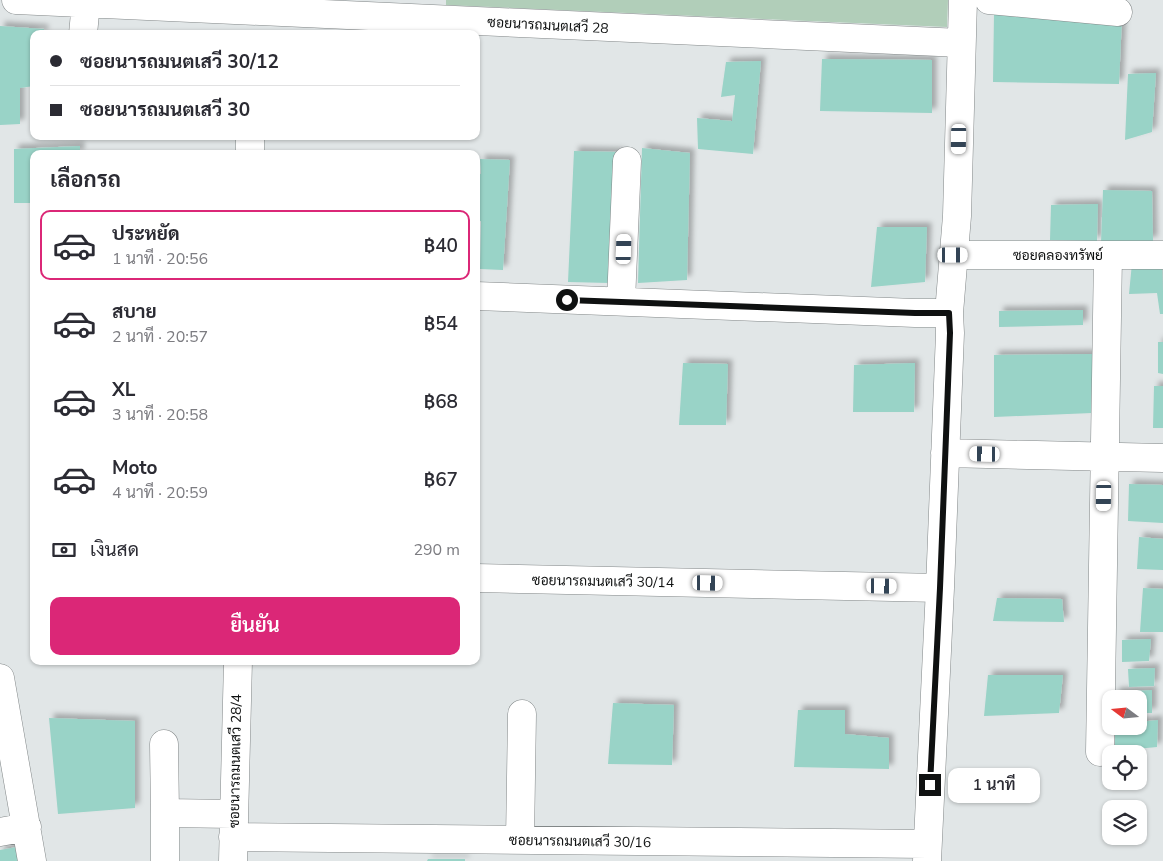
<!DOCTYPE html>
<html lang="th">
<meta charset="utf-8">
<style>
:root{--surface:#fff;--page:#f2f2f3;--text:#2b2b33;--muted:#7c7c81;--line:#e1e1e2;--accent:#db2777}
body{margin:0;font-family:"Nunito Sans",Sarabun,sans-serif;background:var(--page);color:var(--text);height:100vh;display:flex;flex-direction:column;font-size:19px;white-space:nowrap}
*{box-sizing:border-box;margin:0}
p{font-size:16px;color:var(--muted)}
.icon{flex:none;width:28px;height:28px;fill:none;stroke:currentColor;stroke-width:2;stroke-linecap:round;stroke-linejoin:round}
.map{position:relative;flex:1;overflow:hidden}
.sheet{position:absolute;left:30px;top:150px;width:450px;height:515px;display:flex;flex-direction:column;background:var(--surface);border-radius:10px;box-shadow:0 1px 4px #0004}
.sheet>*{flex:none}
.banner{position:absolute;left:30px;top:30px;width:450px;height:110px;border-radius:10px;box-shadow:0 1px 4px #0004;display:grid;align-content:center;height:110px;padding:0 20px;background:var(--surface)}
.needle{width:32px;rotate:286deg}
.buttons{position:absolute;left:1102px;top:690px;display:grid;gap:10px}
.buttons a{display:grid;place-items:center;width:45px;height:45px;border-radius:10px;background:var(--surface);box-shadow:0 1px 4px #0004;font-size:25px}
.end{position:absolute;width:22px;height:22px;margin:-11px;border:6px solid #0f1111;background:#fff;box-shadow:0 0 0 2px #fff}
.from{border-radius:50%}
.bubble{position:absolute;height:35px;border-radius:10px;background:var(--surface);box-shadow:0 1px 4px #0004;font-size:16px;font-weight:600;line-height:35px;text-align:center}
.car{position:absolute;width:15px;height:30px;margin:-15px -8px;border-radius:6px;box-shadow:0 0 4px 1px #0007;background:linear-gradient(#fff 24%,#345 0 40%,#fff 0 76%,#345 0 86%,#fff 0)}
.banner b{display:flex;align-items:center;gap:18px;height:48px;font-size:19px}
.banner b+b{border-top:1px solid var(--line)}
.banner i{width:12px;height:12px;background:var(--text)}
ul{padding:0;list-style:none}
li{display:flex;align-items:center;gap:15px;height:70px;margin:0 10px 8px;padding:0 10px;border:2px solid transparent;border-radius:10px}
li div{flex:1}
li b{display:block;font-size:19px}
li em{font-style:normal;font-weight:600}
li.selected{border-color:var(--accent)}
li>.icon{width:45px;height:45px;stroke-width:1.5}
h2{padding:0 20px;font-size:22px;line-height:60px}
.pay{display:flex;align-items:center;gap:12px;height:55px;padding:0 20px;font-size:19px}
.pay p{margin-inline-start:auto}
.cta{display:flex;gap:10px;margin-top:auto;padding:10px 20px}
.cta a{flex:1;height:58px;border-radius:10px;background:var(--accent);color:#fff;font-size:20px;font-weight:600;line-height:58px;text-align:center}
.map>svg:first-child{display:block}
.green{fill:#b1ceb9}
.building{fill:#99d3c7;filter:url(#shadow)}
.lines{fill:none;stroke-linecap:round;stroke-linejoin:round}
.minor-casing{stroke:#828788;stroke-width:29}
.minor{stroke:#fff;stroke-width:28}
.route{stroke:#0f1111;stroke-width:6}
.labels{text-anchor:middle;stroke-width:4;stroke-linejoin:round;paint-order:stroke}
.street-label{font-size:14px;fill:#0f1111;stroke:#fff}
</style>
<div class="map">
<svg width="1163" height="861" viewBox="0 0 1163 861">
<defs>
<filter id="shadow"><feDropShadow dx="4.5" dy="-4.5" stdDeviation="2.5" flood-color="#0004"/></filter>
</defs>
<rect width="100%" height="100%" fill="#e1e6e7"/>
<!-- green -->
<path class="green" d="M446,0H948L947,27L446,5Z"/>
<!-- building -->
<path class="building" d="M994,13L1122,18L1119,84L993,82Z
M0,26L44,29V34H34V86L20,88V124L0,125Z
M822,59L932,60V113L820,111Z
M761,61L753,154L698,149L697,118L732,121L735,95L721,97L726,62Z
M1156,73L1152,132L1125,140L1128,74Z
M80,146V154H34V203H14V149Z
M642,148L690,153L687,280L638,283Z
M574,151L621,152L610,283L568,282Z
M480,159L510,160L503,270L480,269L481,221L476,222V173L481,174Z
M1103,190L1152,191L1153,241L1101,243Z
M1098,204L1097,241L1050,240L1051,205Z
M877,227H927L925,282L871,287Z
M1162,262L1163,292V314H1160L1157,293L1129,294L1132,263Z
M1083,310V325L999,327V311Z
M1158,342H1163V374L1158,373Z
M1094,354L1092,413L994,417V355Z
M683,363L728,364L726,425H679Z
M915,363L914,412H853L854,365Z
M1154,386H1163V428H1153Z
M1129,484L1163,485V523L1128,521Z
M1139,537L1163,539V570L1137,569Z
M1143,588L1163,589V632H1140Z
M997,598L1062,599L1064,622L993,621Z
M1151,639L1149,661L1122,662V640Z
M1155,668L1154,686L1129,687L1128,669Z
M988,675H1063L1059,713L984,716Z
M1152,690V713H1139V699H1115V692Z
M613,703L674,705L672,765L608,764Z
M798,710H845V734L889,738V769L794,767Z
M49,718L135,721V808L58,814Z
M1158,720L1157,747L1115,751V726H1139V722Z
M17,847L19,861H0V850Z
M428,859H465V861H427Z"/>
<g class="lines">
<defs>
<path id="minor" d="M16,0L961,43
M989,0L1118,12
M83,34L86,3
M250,154V136
M953,255H1163
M476,296L915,313H949
M621,301L627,161
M945,453L1163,458
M476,578L940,588
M0,678L32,861
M164,744L165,813
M1100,752L1108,255
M0,832L27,827
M233,837L927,844
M520,840L522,714
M165,861V813L234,814
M233,861L238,661
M927,861L940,588L950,333L949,313L957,216L963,0"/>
</defs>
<!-- minor casing -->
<use href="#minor" class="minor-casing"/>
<!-- minor -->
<use href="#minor" class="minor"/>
</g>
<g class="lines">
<!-- route -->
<path class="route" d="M567,300L915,313H949L950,333L946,436L940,588L930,785"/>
</g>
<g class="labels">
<!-- street labels -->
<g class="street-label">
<text transform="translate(548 25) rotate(3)" y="5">ซอยนารถมนตเสวี 28</text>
<text x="1058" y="260">ซอยคลองทรัพย์</text>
<text transform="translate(603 581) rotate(1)" y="5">ซอยนารถมนตเสวี 30/14</text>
<text transform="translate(235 761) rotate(-89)" y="5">ซอยนารถมนตเสวี 28/4</text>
<text transform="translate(580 841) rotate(1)" y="5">ซอยนารถมนตเสวี 30/16</text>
</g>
</g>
</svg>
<div class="buttons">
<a><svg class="needle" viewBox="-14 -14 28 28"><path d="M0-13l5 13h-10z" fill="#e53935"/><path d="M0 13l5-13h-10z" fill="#7c7c81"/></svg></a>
<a><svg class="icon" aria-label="locate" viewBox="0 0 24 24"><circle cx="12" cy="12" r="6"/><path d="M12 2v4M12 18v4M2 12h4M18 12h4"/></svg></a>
<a><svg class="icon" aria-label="layers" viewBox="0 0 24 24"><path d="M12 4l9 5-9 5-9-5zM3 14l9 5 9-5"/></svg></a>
</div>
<i class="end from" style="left:567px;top:300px"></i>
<i class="end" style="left:930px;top:785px"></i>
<div class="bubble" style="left:948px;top:768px;width:92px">1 นาที</div>
<i class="car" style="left:959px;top:139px;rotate:181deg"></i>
<i class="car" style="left:624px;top:249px;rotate:2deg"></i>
<i class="car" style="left:953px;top:255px;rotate:90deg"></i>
<i class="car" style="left:985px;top:454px;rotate:271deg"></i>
<i class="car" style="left:1104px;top:496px;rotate:181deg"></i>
<i class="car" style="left:708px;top:583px;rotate:91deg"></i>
<i class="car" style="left:882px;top:586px;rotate:91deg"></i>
<div class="banner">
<b><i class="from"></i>ซอยนารถมนตเสวี 30/12</b>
<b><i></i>ซอยนารถมนตเสวี 30</b>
</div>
<section class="sheet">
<h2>เลือกรถ</h2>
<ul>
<li class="selected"><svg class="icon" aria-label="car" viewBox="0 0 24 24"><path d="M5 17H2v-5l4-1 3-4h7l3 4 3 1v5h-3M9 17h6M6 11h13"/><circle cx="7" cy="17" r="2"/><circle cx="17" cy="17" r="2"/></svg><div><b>ประหยัด</b><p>1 นาที · 20:56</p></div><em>฿40</em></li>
<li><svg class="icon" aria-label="car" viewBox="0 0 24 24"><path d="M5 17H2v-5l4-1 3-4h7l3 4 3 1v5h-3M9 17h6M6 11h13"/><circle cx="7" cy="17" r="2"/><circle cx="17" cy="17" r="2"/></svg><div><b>สบาย</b><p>2 นาที · 20:57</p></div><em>฿54</em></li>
<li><svg class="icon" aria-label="car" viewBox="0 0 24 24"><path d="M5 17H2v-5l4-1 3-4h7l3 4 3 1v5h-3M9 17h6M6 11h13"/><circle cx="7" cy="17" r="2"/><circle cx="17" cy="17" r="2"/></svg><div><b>XL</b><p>3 นาที · 20:58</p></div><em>฿68</em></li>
<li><svg class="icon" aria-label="car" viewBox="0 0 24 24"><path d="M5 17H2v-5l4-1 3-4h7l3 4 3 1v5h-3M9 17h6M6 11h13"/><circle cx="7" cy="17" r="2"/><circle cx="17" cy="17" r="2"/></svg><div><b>Moto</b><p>4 นาที · 20:59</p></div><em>฿67</em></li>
</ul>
<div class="pay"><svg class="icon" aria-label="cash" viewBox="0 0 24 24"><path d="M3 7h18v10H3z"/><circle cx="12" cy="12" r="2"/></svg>เงินสด<p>290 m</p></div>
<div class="cta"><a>ยืนยัน</a></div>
</section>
</div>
